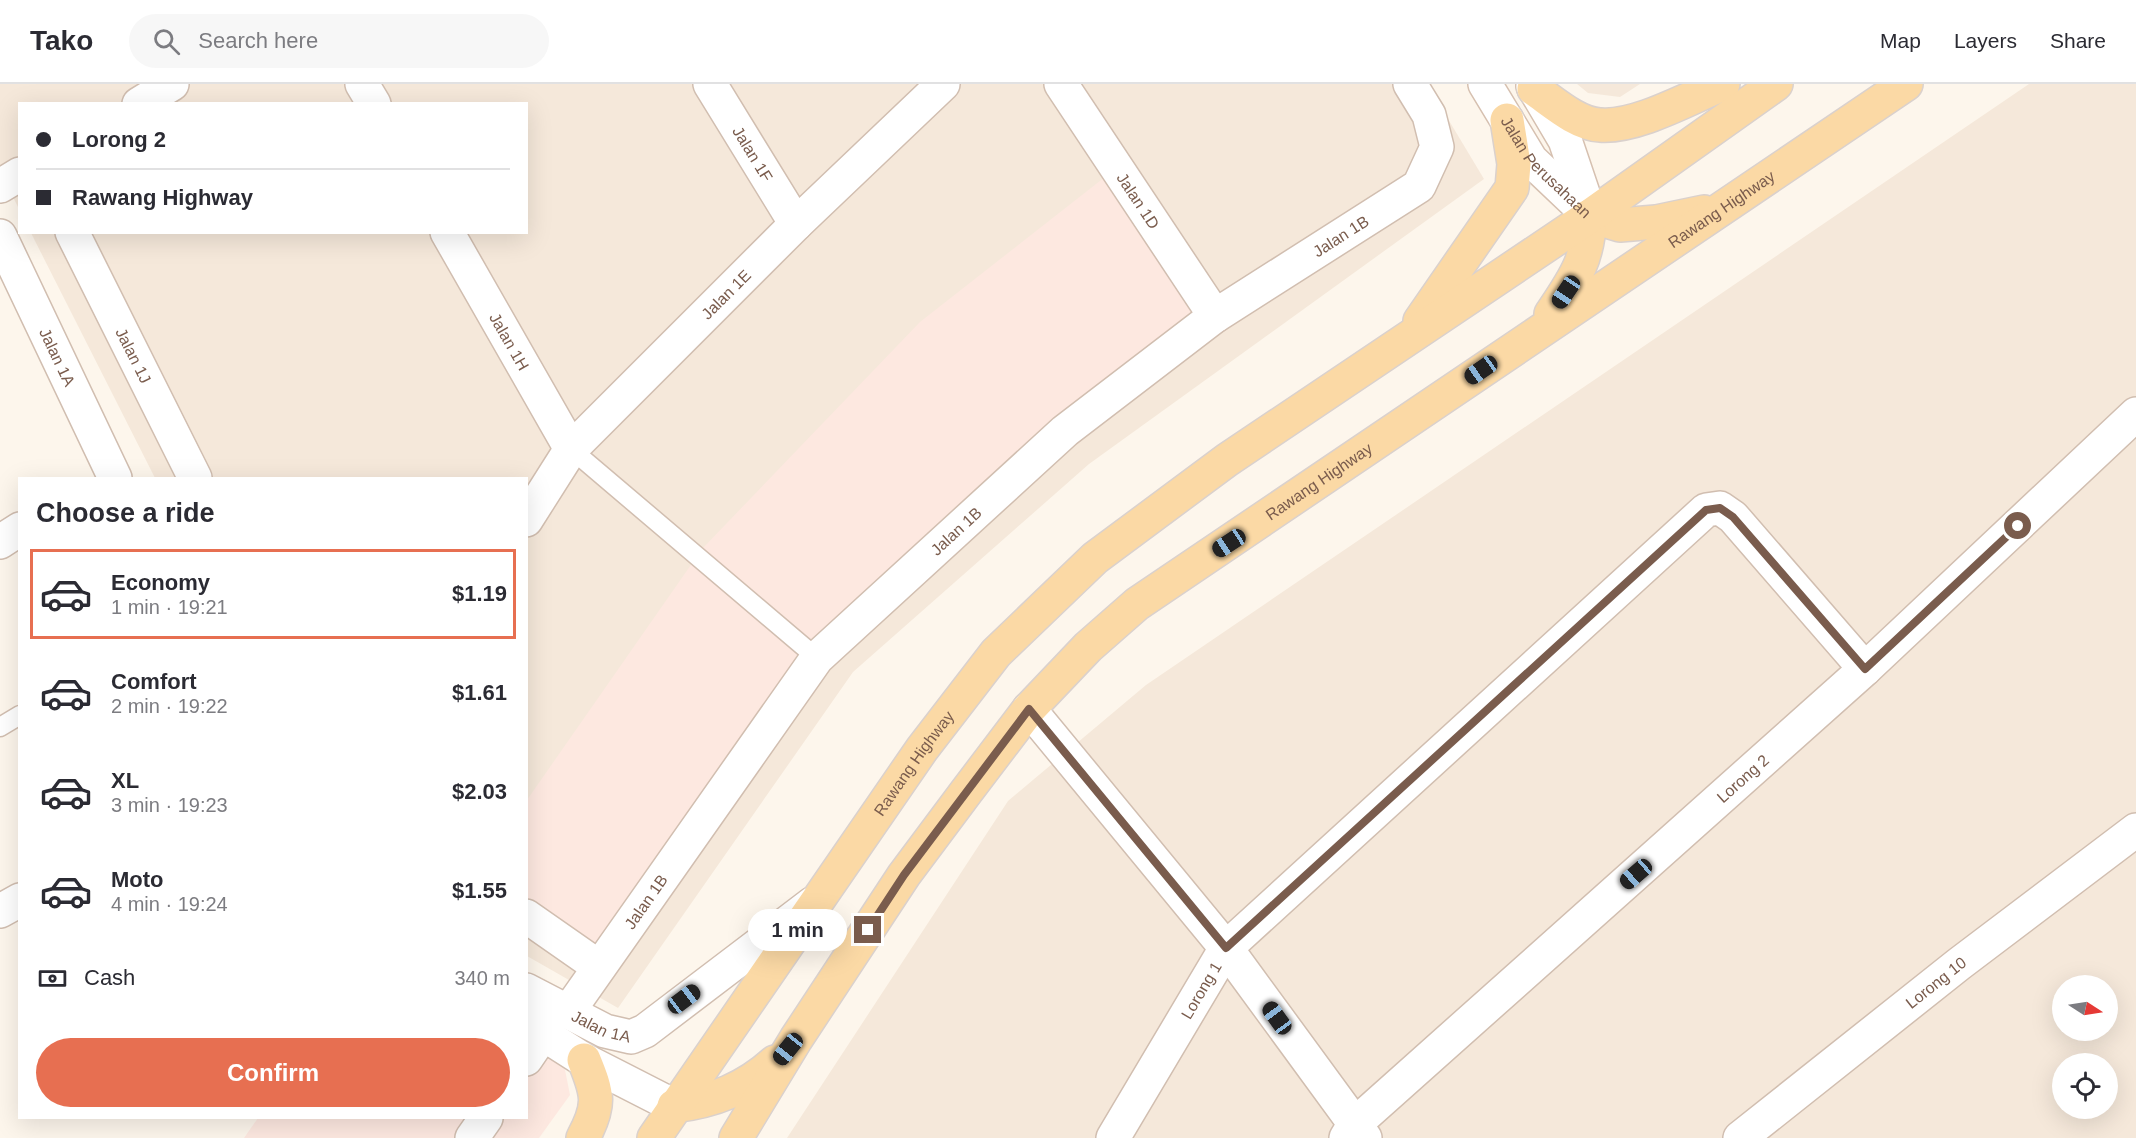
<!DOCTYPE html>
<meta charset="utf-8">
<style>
:root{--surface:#fff;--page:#f7f7f7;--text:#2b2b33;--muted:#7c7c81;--line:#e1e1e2;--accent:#e76f51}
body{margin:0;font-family:Helvetica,sans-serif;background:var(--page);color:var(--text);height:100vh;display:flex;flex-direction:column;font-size:22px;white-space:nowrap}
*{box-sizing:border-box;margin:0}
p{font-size:20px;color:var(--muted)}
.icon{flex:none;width:33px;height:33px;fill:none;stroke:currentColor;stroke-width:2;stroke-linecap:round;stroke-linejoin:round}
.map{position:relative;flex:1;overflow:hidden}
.panel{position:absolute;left:18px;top:393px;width:510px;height:642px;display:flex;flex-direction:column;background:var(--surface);border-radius:0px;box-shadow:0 6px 24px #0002}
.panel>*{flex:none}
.hud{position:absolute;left:18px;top:18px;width:510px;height:132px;border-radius:0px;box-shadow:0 6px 24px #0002;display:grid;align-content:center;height:132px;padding:0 18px;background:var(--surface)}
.needle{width:39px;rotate:102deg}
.buttons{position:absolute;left:2052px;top:891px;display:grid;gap:12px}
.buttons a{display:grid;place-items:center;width:66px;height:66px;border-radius:50%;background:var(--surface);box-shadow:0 6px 24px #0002;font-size:30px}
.end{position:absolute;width:27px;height:27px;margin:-14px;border:8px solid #7a5c4d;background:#fff;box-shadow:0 0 0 3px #fff}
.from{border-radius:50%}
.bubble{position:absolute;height:42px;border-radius:21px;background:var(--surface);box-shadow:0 6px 24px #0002;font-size:20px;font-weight:600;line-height:42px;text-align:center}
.car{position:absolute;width:18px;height:36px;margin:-18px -9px;border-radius:8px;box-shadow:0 0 4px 2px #0007;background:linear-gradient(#222 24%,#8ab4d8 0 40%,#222 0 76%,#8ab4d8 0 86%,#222 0)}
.hud b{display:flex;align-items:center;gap:21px;height:57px;font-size:22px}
.hud b+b{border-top:2px solid var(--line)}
.hud i{width:15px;height:15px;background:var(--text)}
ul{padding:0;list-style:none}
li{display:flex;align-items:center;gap:18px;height:90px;margin:0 12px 9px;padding:0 6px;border:3px solid transparent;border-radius:0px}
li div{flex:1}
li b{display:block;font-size:22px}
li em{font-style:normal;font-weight:600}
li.current{border-color:var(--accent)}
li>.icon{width:54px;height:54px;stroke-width:1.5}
h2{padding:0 18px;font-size:27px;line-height:72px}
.pay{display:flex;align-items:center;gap:15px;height:66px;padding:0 18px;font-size:22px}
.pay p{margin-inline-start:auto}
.action{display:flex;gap:12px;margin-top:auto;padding:12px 18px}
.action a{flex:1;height:69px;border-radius:36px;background:var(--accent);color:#fff;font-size:24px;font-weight:600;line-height:69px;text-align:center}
header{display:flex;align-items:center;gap:36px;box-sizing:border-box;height:84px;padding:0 30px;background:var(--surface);border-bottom:2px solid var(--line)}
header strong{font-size:28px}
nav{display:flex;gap:33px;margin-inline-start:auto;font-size:21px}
.search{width:420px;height:54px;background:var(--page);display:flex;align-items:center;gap:15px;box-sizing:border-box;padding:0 21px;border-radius:33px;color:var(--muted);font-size:22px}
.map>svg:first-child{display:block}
.residential{fill:#f5e8da;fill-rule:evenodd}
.commercial{fill:#fde8e0}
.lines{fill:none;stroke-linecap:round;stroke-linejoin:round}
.lane-casing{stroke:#d1beb0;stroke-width:21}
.street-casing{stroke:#d1beb0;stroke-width:36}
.secondary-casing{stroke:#d6c0b0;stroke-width:36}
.primary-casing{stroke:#dad1cd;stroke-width:36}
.lane{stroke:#fff;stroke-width:18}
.street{stroke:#fff;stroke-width:33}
.secondary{stroke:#fff;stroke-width:33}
.primary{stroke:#fbd9a5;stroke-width:33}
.route{stroke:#7a5c4d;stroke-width:8}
.labels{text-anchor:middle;stroke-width:5;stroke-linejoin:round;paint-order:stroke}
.street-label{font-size:16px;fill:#7a5c4d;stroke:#fffaf3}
</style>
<header>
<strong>Tako</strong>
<div class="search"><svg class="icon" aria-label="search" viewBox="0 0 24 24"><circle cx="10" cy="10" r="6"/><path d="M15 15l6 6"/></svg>Search here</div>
<nav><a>Map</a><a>Layers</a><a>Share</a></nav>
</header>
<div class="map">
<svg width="2136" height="1054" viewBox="0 0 2136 1054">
<rect width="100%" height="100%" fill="#fdf6ec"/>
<!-- residential -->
<path class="residential" d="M0,0H1427L1484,95L1089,380L853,588L618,924L527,872L526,394H155L31,149L526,148V20H20L19,125L0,87Z
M1577,0H1640L1620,13L1588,9Z
M2029,0H2136V1054H787L1008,717L1146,601ZM2062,902H2108V946H2062ZM2062,980H2108V1024H2062Z"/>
<!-- commercial -->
<path class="commercial" d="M1105,93L1198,230L818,556L598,862L527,816V716L702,465L920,238Z
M527,954L564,981L570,1011L539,1054H244L258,1034H526Z"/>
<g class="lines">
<defs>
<path id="lane" d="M571,365L817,574
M0,643L20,631"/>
<g id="street">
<path d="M362,0L374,20"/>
<path id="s1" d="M710,0L796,140"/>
<path id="s2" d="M1061,0L1215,232"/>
<path d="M139,20L172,0"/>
<path d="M0,102L20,90"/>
<path id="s3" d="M72,148L195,394"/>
<path id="s4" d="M447,148L571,365"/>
<path id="s5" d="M0,152L115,394"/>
<path id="s6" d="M526,436L571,365L796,140L943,0"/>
<path d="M0,458L20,445"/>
<path d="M1029,625L1226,864L1365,1054"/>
<path d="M0,827L20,816"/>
<path d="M526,832L599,883"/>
<path id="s7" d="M526,906L605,947L631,953L645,947L812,820"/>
<path id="s8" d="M568,928L817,574L1065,347L1215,232L1419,102L1437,63L1429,31L1410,0"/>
<path d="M526,939L584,976L674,1022"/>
<path d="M526,975L543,950"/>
<path d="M472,1054L486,1034"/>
<path id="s9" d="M1113,1054L1226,864L1706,426L1720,424L1733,433L1865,585"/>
<path id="s10" d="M1346,1054L1354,1041L1865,585L2136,330"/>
<path id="s11" d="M1740,1054L1959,880L2136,746"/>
</g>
<g id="secondary">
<path id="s12" d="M1485,0L1531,76L1590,132"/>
<path d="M1533,2L1565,56L1589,127"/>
</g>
<g id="primary">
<path d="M1534,5C1553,18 1577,40 1600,41C1636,44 1689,14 1723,0"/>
<path d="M1590,132L1620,141L1656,138L1704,128"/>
<path d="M1551,230C1575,194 1588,177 1590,132"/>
<path d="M1420,237L1512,104L1514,80L1507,36"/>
<path d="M674,1022C714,1017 745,1005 775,978"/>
<path d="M583,1054C601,1021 598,1010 584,976"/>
<path id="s13" d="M654,1054L922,665L996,569L1095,474L1227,376L1590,132L1776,0"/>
<path id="s14" d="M736,1054L796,955L904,791L966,708L1029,625L1088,563L1137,520L1906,0"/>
</g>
</defs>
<!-- lane casing -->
<use href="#lane" class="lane-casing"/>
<!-- street casing -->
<use href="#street" class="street-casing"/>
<!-- secondary casing -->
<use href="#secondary" class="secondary-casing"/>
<!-- primary casing -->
<use href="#primary" class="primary-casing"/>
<!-- lane -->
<use href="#lane" class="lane"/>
<!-- street -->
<use href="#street" class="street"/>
<!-- secondary -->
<use href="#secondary" class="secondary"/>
<!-- primary -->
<use href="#primary" class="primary"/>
</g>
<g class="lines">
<!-- route -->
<path class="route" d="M868,846L904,791L1029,625L1226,864L1706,426L1720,424L1733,433L1865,585L2018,442"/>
</g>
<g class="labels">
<!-- street labels -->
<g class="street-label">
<text dy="6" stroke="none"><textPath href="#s1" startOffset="82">Jalan 1F</textPath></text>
<text dy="6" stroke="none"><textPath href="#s12" startOffset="104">Jalan Perusahaan</textPath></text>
<text dy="6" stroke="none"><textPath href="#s2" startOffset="140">Jalan 1D</textPath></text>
<text dy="6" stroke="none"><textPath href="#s14" startOffset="1376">Rawang Highway</textPath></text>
<text dy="6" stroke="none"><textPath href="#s8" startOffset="1107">Jalan 1B</textPath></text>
<text dy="6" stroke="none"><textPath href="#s6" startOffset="303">Jalan 1E</textPath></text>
<text dy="6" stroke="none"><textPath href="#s4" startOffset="126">Jalan 1H</textPath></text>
<text dy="6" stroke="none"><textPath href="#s3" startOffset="138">Jalan 1J</textPath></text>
<text dy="6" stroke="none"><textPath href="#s5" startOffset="134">Jalan 1A</textPath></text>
<text dy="6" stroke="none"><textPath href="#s14" startOffset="890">Rawang Highway</textPath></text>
<text dy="6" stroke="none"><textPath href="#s8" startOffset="621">Jalan 1B</textPath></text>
<text dy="6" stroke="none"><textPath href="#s13" startOffset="456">Rawang Highway</textPath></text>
<text dy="6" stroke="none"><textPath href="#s10" startOffset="536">Lorong 2</textPath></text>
<text dy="6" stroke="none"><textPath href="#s8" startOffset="135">Jalan 1B</textPath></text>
<text dy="6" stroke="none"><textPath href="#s11" startOffset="250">Lorong 10</textPath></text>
<text dy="6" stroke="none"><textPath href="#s9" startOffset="172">Lorong 1</textPath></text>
<text dy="6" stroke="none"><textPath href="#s7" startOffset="84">Jalan 1A</textPath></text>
</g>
</g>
</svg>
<div class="buttons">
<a><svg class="needle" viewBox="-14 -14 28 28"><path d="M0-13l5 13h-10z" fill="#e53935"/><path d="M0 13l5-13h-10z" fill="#7c7c81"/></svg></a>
<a><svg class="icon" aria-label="locate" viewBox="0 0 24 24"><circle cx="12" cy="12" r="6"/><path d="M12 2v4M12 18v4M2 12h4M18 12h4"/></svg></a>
</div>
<i class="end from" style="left:2018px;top:442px"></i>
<i class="end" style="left:868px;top:846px"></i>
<div class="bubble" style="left:748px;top:825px;width:99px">1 min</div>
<i class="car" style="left:1566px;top:208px;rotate:214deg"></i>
<i class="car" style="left:1481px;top:286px;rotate:235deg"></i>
<i class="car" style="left:1229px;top:459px;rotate:237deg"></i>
<i class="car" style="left:1636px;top:790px;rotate:229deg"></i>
<i class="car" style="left:684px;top:915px;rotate:53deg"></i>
<i class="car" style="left:1277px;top:934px;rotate:324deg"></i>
<i class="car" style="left:788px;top:965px;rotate:219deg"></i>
<div class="hud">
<b><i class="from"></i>Lorong 2</b>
<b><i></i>Rawang Highway</b>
</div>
<section class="panel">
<h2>Choose a ride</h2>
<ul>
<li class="current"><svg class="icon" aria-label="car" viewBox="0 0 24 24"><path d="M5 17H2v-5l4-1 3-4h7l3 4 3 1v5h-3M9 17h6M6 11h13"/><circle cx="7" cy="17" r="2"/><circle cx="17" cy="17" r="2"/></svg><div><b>Economy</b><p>1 min · 19:21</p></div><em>$1.19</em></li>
<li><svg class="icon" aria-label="car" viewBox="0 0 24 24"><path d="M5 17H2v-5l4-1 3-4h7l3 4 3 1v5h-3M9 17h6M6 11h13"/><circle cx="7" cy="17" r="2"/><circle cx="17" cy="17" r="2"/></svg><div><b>Comfort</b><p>2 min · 19:22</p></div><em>$1.61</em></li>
<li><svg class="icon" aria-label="car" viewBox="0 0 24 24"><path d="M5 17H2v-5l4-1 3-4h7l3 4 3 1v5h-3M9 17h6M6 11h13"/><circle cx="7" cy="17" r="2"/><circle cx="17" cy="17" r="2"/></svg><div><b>XL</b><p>3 min · 19:23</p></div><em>$2.03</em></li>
<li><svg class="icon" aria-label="car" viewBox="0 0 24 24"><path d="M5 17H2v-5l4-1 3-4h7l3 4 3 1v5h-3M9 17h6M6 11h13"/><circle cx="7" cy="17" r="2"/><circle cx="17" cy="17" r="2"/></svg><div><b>Moto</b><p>4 min · 19:24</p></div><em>$1.55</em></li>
</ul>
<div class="pay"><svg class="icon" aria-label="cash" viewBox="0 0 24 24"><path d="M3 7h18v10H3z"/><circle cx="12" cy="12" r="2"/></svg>Cash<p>340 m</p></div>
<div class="action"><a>Confirm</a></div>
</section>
</div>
